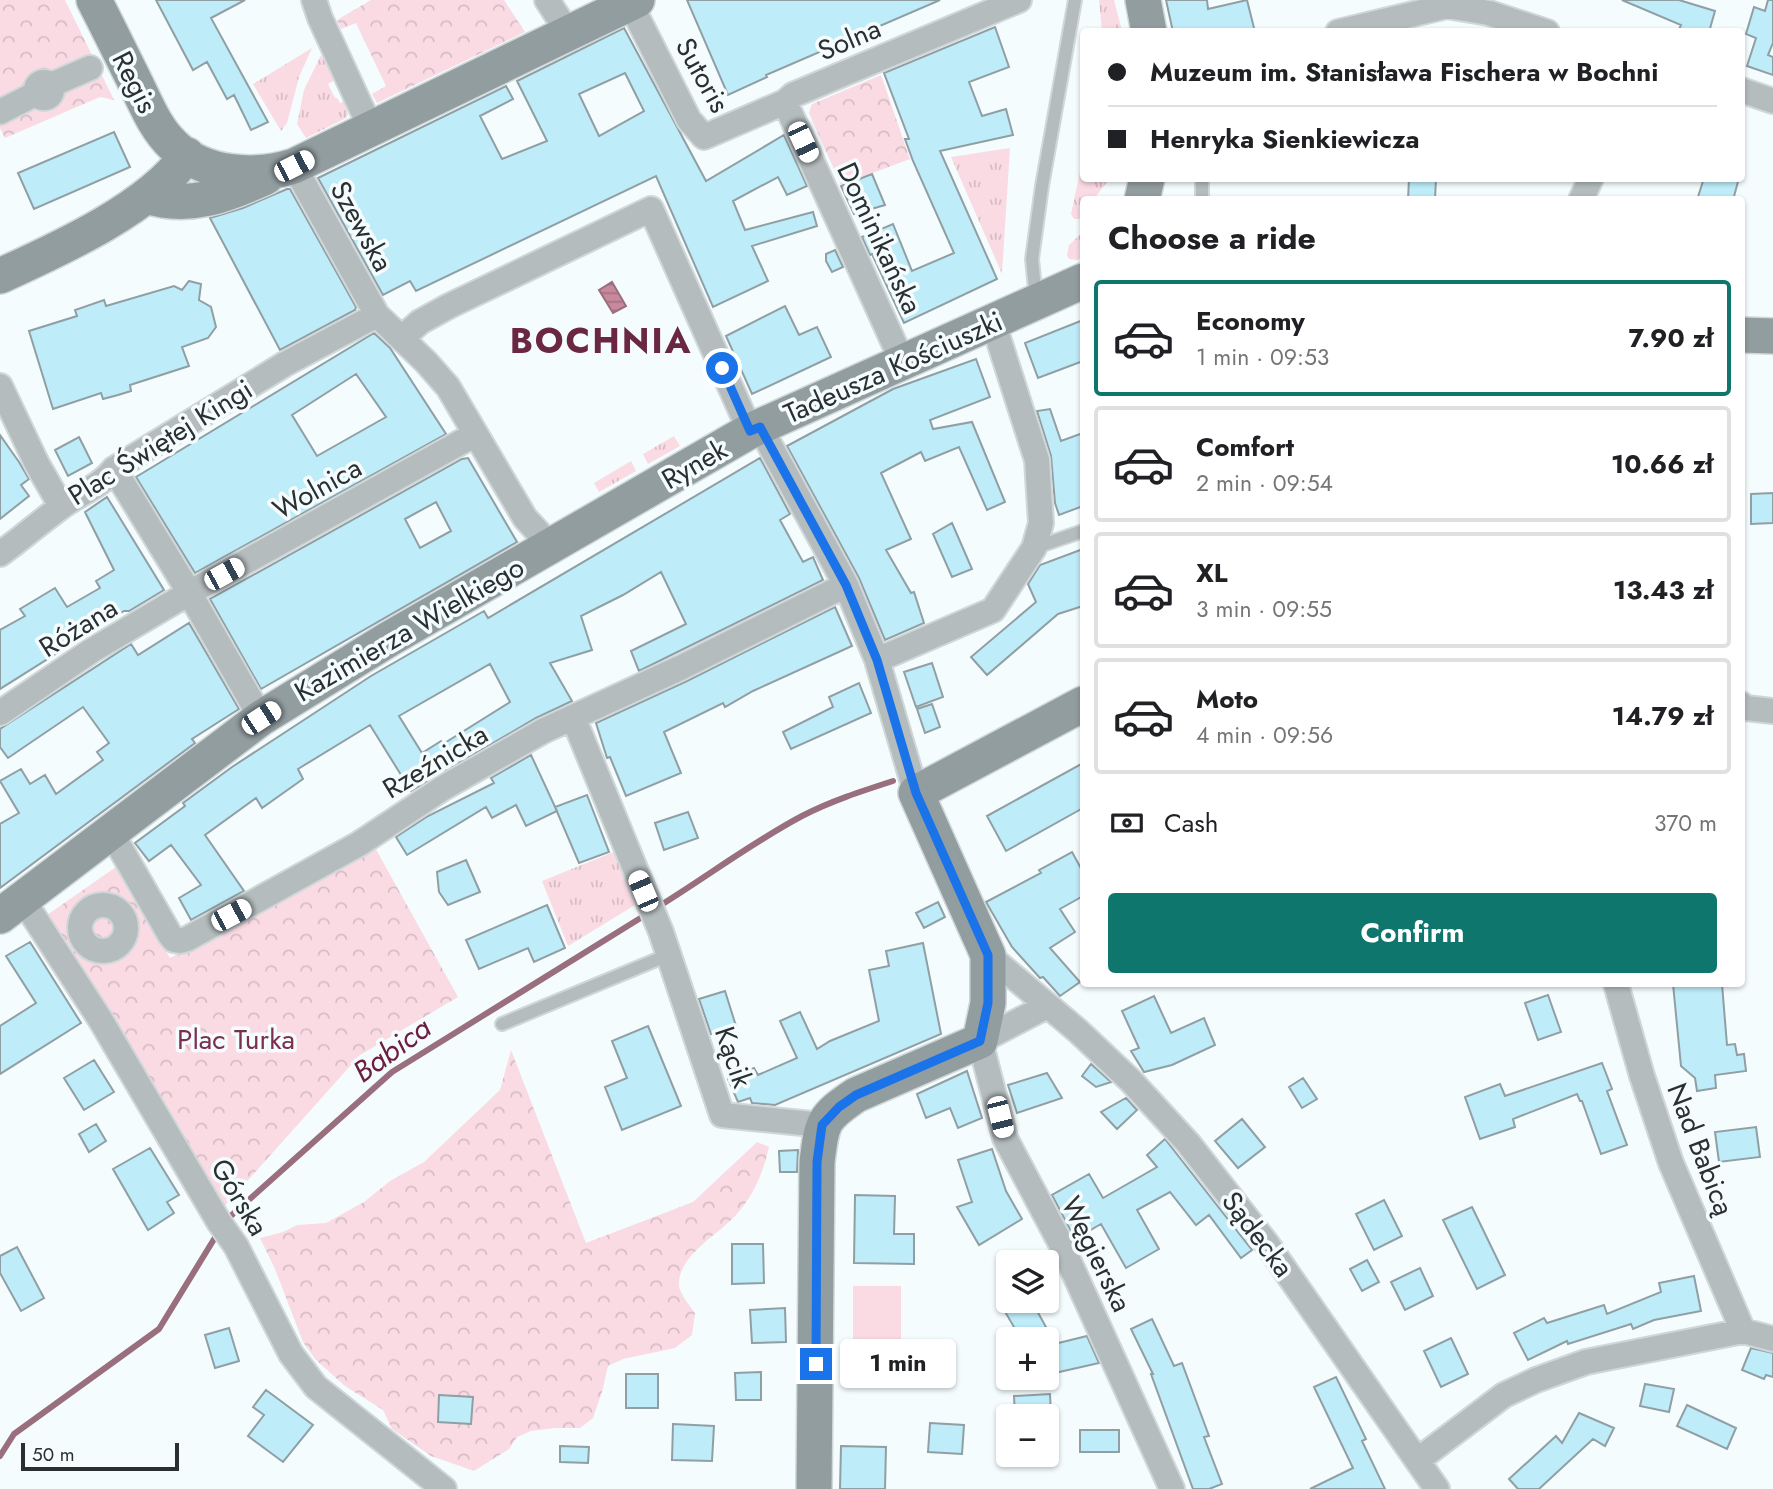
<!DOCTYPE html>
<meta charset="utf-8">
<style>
:root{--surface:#fff;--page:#f6f6f6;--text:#202124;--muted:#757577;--line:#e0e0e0;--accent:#0f766e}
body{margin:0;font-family:Jost,sans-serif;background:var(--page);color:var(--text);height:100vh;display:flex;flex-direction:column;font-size:26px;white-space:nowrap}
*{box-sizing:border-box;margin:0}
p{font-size:23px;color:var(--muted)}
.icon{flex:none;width:38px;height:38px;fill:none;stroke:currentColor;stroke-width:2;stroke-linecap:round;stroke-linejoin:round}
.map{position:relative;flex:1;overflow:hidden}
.side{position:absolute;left:1080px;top:196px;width:665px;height:791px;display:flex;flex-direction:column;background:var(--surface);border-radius:7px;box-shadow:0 2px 5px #0004}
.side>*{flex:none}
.guide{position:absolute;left:1080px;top:28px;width:665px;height:154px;border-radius:7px;box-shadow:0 2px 5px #0004;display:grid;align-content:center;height:154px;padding:0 28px;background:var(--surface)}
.buttons{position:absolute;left:996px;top:1250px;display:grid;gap:14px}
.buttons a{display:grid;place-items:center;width:63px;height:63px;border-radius:7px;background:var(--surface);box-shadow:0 2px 5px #0004;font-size:35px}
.scale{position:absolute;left:21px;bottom:18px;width:158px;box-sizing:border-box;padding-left:7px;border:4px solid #2a3032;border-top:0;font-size:19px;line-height:24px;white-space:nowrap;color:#2a3032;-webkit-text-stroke:5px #f5fcfe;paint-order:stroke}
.end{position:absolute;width:32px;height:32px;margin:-16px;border:9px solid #1a73e8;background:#fff;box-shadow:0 0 0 4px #fff}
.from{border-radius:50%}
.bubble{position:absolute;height:49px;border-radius:7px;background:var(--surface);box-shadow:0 2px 5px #0004;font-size:23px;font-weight:700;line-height:49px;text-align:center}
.car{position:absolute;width:21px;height:42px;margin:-21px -10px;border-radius:9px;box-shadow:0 0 5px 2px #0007;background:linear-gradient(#fff 24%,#345 0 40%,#fff 0 76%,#345 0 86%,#fff 0)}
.guide b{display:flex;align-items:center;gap:24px;height:66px;font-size:26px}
.guide b+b{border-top:2px solid var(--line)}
.guide i{width:18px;height:18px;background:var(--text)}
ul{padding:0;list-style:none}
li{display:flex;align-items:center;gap:21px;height:116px;margin:0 14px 10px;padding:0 14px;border:4px solid var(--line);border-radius:7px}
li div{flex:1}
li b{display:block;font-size:26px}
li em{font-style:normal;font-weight:700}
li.active{border-color:var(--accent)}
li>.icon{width:63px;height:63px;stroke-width:1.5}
h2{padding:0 28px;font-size:32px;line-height:84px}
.pay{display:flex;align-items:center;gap:18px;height:77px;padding:0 28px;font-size:26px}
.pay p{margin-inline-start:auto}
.primary-button{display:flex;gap:14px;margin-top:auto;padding:14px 28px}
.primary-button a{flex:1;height:80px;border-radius:7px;background:var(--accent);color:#fff;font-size:28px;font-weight:700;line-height:80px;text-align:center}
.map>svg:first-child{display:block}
.grass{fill:url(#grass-tufts)}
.park{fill:url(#park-crowns)}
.pitch{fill:#fadbe4}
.water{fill:url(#water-rules);stroke:#996e7d;stroke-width:2}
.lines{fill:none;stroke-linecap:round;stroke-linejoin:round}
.stream{stroke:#996e7d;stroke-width:6}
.building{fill:#bfecf9;stroke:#8f9fa4;stroke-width:2;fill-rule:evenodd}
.lane-casing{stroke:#d0d7d9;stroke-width:16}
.street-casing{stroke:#d0d7d9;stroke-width:28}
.secondary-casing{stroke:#d0d7d9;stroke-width:38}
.lane{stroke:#b4bcbe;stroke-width:12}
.street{stroke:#b4bcbe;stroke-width:24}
.secondary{stroke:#929da0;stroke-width:35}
.route{stroke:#1a73e8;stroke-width:9}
.labels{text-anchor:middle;stroke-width:7;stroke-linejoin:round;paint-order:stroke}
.street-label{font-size:28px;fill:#2a3032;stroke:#f5fcfe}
.park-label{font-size:28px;fill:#7c2f4d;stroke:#f5fcfe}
.water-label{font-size:30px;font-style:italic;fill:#6c203f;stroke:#f5fcfe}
.district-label{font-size:35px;font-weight:bold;letter-spacing:2px;fill:#6a2741;stroke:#f5fcfe}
</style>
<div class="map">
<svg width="1773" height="1489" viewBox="0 0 1773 1489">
<defs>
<pattern id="grass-tufts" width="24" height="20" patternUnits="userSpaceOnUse" patternTransform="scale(1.75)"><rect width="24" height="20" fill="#fadbe4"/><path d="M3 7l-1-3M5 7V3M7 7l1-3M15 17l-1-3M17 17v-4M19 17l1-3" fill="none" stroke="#d6bcc4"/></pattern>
<pattern id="park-crowns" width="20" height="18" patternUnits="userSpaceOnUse" patternTransform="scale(1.75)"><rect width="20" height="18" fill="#fadbe4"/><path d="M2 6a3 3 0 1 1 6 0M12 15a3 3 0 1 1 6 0" fill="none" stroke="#d6bcc4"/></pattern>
<pattern id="water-rules" width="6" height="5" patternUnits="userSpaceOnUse" patternTransform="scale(1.75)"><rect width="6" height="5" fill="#c9899d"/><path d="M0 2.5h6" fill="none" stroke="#a37081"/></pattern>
</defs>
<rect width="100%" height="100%" fill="#f5fcfe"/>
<!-- grass -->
<path class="grass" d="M1099,0H1114L1122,31H1102Z
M312,48L299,77L287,123L281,131L253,84Z
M321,55L335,80L328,84L335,98H337L340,103L344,101L348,114L346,118L306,138L297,124L304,90Z
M1010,148L1002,274L951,157Z
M1080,172H1083V178L1109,179L1094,199L1083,200V214L1079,219H1074L1071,214Z
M1083,232V256L1078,260L1069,259L1067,255L1069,245Z
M674,436L680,446L648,464L643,454Z
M631,461L636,471L599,492L594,483Z
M616,851L635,905L568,946L542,881Z"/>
<!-- park -->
<path class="park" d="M0,0H65L114,100L100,97L5,138L0,128Z
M371,0H504L525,32L377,103L372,94L386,86L356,23L341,29L337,20Z
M881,75L910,159L841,185L809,113L812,104Z
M373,844L458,997L360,1055L224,1207L212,1206L47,915L116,867L170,958Z
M511,1050L586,1243L693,1202L757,1142L769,1147C763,1173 754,1195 736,1215C719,1234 677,1256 679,1286C680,1294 690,1306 695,1313L692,1335L675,1348L623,1359L608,1366L602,1392L593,1418L580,1428H555L531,1431L517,1437L509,1449L474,1471L431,1456L392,1429L383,1410L345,1386L315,1359L303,1342L275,1269L260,1238L283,1232L297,1225L326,1223L364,1202L390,1181L424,1162L500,1090Z"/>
<!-- pitch -->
<path class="pitch" d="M853,1286H901V1364H853Z"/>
<!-- water -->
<path class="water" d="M612,282L626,306L613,313L599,290Z"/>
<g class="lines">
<!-- stream -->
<path class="stream" d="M656,908C705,878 751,843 802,816C831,801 862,791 893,781
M224,1222L392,1072L647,914
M0,1456L14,1434L159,1329L219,1231"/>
</g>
<!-- building -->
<path class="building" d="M156,0H245L211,18L268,122L251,130L234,95L227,99L207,62L193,70Z
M687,0H940L766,75L767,77L728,95Z
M1166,0H1207L1208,9L1247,0L1255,32H1173Z
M1622,0H1679L1715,11L1709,32H1678L1681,25Z
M1768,0H1773V43L1768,55L1773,57V75L1747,66L1756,38L1746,34L1754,7L1765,11Z
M995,27L1009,67L969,82L982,116L1006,109L1013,135L940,151L997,279L904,323L872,254L870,255L862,237L893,224L912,271L954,253L913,161L905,139H909L884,73Z
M624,28L706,181L784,135L807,186L787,195L778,177L733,201L745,230L813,212L817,226L752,246L768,281L713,307L656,176L416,291L410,281L383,295L318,178L506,86L513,99L480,116L502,159L547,141L517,81ZM625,73L644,111L599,136L579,94Z
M114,132L130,167L34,209L18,173Z
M872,174L885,205L854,214L841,186Z
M1409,178H1436L1435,200H1408Z
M1704,178H1739L1733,200H1697Z
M287,189H290L356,307L355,310L280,350L210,218L243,208Z
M835,250L843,267L832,272L826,261V254Z
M189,281L201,284L199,300L211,307L216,327L208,338L182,347L189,366L130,385L131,391L118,395L103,399L101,393L53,409L29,331L77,316L75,310L104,300L106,306L174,286L182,290Z
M785,306L799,335L817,327L831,357L752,394L726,336Z
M1083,320V361L1038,378L1025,343Z
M374,333L390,348L446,434L195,573L136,477ZM356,374L386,417L317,456L292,415Z
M976,359L990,397L930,420L933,429L972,422L1005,502L987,510L959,447L925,461L921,452L881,473L911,539L886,550L911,593L914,592L924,623L885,640L859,578L787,446L893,389Z
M1050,409L1061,441L1083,433V506L1059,515L1055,503L1051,456L1037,411Z
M0,435L19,462L29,479L21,485L29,496L0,519Z
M79,437L92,463L68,476L55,450Z
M468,458L517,542L261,689L210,599L462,459ZM436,502L451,531L420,548L405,519Z
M760,458L790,514L780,520L803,562L813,557L823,580L639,671L631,651L686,624L661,572L623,595L581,616L592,650L550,663L572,701L536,718L411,791L370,725L298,769L303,779L262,808L256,798L205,835L244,891L191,920L179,898L201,885L171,845L149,861L135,843L185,806L183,803L232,767L371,676L484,611L488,618ZM490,664L510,702L443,744L441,741L422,753L399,716Z
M1773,493V523L1751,524V494Z
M107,497L164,590L129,611H124L0,689V630L25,616L20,609L55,588L67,607L100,588L96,581L114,570L85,512Z
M952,523L972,569L952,577L933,534Z
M1083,549V606L1058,614L987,675L971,657L1036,602L1028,584L1040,565Z
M835,607L852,646L753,691L725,707L723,703L664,732L681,773L626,796L610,757L607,758L596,723L687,681Z
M189,623L239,709L192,739L195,743L0,888V824L19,813L0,781L21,769L30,784L45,775L56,794L103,760L97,752L109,743L83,707L8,758L0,747V729L131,644L138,655Z
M932,663L943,697L916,707L904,672Z
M859,683L871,713L791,749L783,732L833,707L829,697Z
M932,704L940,727L925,733L917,709Z
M531,755L557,811L526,826L516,805L492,818L486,807L407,855L396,837L428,816L494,783L491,778Z
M1083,763V808L1006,851L987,816Z
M587,795L609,852L579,863L555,807Z
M688,812L698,838L664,850L655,823Z
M1072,852L1083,872V896L1060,909L1075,932L1050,948L1080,982L1060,996L1043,977L1040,978L1012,947L986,902L1041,873L1039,870Z
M466,860L480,892L448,905L439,892L437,872Z
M938,902L945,917L924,928L916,913Z
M547,905L565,948L534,962L528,948L479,969L466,940Z
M30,942L81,1023L0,1074V1026L36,1003L6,956Z
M923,943L941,1034L775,1105L752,1103L750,1098L738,1102L728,1079L754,1068L758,1075L797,1058L780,1021L800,1012L817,1049L830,1041L879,1021L869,970L889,966L886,951Z
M1673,984H1722L1727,1045L1735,1044L1737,1055L1744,1054L1746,1071L1715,1075L1716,1088L1697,1091L1695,1078L1681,1066Z
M725,991L736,1026L711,1034L699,999Z
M1548,995L1561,1032L1538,1040L1525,1003Z
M1154,996L1171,1033L1204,1018L1215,1045L1172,1065L1144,1072L1131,1051L1139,1048L1122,1011Z
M648,1026L681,1106L622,1130L605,1087L627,1078L612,1041Z
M94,1060L114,1092L84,1110L64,1078Z
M1602,1063L1612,1089L1607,1091L1627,1145L1601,1154L1582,1101H1580L1577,1094L1513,1119L1515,1127L1480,1139L1465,1097L1500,1084L1505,1096Z
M1091,1064L1111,1082L1096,1087L1082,1076Z
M967,1071L982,1118L958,1128L950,1108L926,1118L917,1094Z
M1047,1073L1062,1098L1017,1113L1008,1085Z
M1303,1078L1317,1099L1302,1108L1289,1087Z
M1126,1098L1137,1110L1117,1129L1101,1112Z
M1242,1119L1265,1147L1238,1168L1215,1141Z
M96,1124L106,1141L89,1152L79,1134Z
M1756,1127L1760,1157L1719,1162L1715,1132Z
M1165,1139L1252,1250L1241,1258L1209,1215L1196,1225L1170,1192L1137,1210L1159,1249L1126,1268L1101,1224L1075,1239L1052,1195L1089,1174L1103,1198L1157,1167L1147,1155Z
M150,1148L179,1195L167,1202L174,1213L148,1230L113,1169Z
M992,1149L1006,1191L1022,1219L979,1245L957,1207L972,1202L958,1160Z
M798,1150L797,1172H780L779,1151Z
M855,1195L895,1196L894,1234H914V1264L854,1263Z
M1384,1200L1402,1236L1374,1250L1356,1214Z
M1472,1207L1505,1275L1477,1289L1443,1220Z
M732,1244H763L764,1283L732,1284Z
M17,1247L44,1298L21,1311L0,1273V1256Z
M1367,1260L1379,1282L1362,1291L1350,1269Z
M1420,1268L1433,1296L1405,1310L1391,1282Z
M1694,1276L1701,1311L1654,1320L1633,1329L1631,1324L1568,1344L1567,1341L1528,1360L1514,1333L1544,1318L1547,1323L1604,1305L1607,1314L1661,1292L1659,1283Z
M1022,1300H1031L1046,1327L1025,1339H1021L1004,1310Z
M785,1308L786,1342L752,1343L750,1310Z
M1152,1319L1174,1366L1182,1363L1209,1436L1204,1437L1222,1484L1209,1489H1193L1151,1374H1153L1131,1329Z
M229,1328L239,1361L215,1368L205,1335Z
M1087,1336L1099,1363L1046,1375V1346Z
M1451,1338L1468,1374L1441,1387L1424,1351Z
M1751,1348L1773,1353V1377L1766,1375L1764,1379L1742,1370Z
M761,1372V1400H736L735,1373Z
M626,1374H658V1408H626Z
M1336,1377L1366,1439L1362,1441L1385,1489H1310L1353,1468L1314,1387Z
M1645,1384L1674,1389L1669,1412L1640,1406Z
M266,1390L313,1425L283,1462L248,1436L264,1415L253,1407Z
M1050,1394L1051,1416H1015L1014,1396Z
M439,1395L473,1397L471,1424L438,1422Z
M1687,1405L1736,1428L1727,1449L1677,1426Z
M1579,1413L1614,1428L1605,1446L1593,1439L1539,1489H1518L1509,1479L1556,1436L1562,1443Z
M930,1423L964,1425L962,1454L928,1452Z
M673,1424L714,1426L712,1461L672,1460Z
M1080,1430H1119V1452H1080Z
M560,1446L589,1447L588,1463L560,1462Z
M841,1446L886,1447L885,1489H840Z"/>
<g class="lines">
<defs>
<path id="lane" d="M1202,200V178
M1036,299L1032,259L1042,186L1075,0
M1034,548L1083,531
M502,1024L668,955"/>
<path id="street" d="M314,0L320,18L371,129
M547,0L569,34
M630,3L689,120L704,137L785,102L793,95L1019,0
M1338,32L1447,6L1489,13L1547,32
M36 90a8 8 0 1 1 16 0a8 8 0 1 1-16 0Z
M51,85L90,68
M1741,90L1773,101
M785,102L902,361
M0,112L37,93
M294,166L377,315L426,362L448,387L525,518L550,545
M1581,200L1591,178
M402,338L420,322L449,306L651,209L750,431
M0,386L37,464L61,506
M760,427L846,585L877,660L916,793
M114,469L186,587L261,718
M0,554C21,539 40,522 61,507C78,494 100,487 114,469L285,364L377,315
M877,660L993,610L1034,548L1041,523L1037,460L993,322
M1741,704L1746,708L1773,711
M0,713L91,651L189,593L474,435
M573,717L661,932L722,1115L822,1125
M111,832L170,935L174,940L180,941L187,939L359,844L443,788L543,731L680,668L846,585
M23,900L100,1019L219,1222L236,1246L291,1354L316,1387L444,1489
M80 928a23 23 0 1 1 46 0a23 23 0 1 1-46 0Z
M988,955L1078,1031L1131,1081L1188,1143L1267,1244L1437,1489
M1616,984L1642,1076L1671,1163L1743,1331
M1047,1006L980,1041L1005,1138L1061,1244L1172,1489
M1418,1460L1504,1395L1536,1380L1586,1362L1743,1331L1773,1339"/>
<path id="secondary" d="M94,0C108,27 121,54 135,82C146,104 155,128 173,145C204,176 256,178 294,166L637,0
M1143,0L1149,32
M146,196C191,210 225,195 266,177
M1142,200L1147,178
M0,276C57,250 151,208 187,155
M1741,335L1773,336
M0,916L261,718L389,639L750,431L1083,281
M814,1489L817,1162C822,1122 822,1118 856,1095L980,1041L988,1003V955L916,793L1083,704"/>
</defs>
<!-- lane casing -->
<use href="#lane" class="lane-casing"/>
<!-- street casing -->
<use href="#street" class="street-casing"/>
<!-- secondary casing -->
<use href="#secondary" class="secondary-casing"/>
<!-- lane -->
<use href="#lane" class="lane"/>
<!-- street -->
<use href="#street" class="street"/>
<!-- secondary -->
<use href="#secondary" class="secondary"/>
</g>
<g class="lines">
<!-- route -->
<path class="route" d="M722,368L750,431L760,427L846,585L877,660L916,793L988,955V1003L980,1041L856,1095L839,1107L822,1125L817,1162L816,1364"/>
</g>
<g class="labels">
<!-- street labels -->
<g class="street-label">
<text transform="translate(849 39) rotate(-23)" y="10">Solna</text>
<text transform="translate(703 75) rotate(61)" y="10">Sutoris</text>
<text transform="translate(135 82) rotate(63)" y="10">Regis</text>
<text transform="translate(362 226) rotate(61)" y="10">Szewska</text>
<text transform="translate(880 238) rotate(65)" y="10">Dominikańska</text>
<text transform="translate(893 367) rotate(-24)" y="10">Tadeusza Kościuszki</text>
<text transform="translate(160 442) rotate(-32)" y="10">Plac Świętej Kingi</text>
<text transform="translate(694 464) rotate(-30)" y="10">Rynek</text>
<text transform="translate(317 488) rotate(-29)" y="10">Wolnica</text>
<text transform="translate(78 627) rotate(-32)" y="10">Różana</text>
<text transform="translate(409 629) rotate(-30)" y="10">Kazimierza Wielkiego</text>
<text transform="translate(435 761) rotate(-31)" y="10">Rzeźnicka</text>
<text transform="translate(734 1057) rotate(71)" y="10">Kącik</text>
<text transform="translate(1701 1149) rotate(69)" y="10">Nad Babicą</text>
<text transform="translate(240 1197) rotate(59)" y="10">Górska</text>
<text transform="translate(1258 1234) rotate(53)" y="10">Sądecka</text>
<text transform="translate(1097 1254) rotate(64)" y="10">Węgierska</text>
</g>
<!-- park labels -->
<g class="park-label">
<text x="236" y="1049">Plac Turka</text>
</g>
<!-- water labels -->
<g class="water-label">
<text transform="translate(392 1050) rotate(-36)" y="10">Babica</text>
</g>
<!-- district labels -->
<g class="district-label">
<text x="601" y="353">BOCHNIA</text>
</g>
</g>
</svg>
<div class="buttons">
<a><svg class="icon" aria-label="layers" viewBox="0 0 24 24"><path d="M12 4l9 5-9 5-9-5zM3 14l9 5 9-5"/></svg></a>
<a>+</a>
<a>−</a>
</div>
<div class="scale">50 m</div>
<i class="end from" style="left:722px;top:368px"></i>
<i class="end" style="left:816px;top:1364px"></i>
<div class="bubble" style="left:840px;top:1339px;width:116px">1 min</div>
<i class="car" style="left:803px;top:142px;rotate:155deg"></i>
<i class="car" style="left:294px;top:166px;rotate:63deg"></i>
<i class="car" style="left:224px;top:574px;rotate:61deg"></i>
<i class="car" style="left:261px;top:718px;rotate:57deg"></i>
<i class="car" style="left:643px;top:891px;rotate:337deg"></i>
<i class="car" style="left:231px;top:915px;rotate:62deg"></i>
<i class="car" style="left:1000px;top:1117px;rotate:166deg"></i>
<div class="guide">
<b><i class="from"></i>Muzeum im. Stanisława Fischera w Bochni</b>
<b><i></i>Henryka Sienkiewicza</b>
</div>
<section class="side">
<h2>Choose a ride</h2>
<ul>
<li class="active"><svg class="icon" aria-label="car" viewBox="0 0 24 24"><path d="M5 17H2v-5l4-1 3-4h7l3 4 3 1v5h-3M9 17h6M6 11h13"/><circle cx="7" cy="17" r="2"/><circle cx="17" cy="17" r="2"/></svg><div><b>Economy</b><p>1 min · 09:53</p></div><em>7.90 zł</em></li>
<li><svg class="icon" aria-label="car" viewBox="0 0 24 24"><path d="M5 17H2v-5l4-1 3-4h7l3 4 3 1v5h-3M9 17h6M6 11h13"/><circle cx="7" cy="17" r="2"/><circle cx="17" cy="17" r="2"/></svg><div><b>Comfort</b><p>2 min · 09:54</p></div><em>10.66 zł</em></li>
<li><svg class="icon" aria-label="car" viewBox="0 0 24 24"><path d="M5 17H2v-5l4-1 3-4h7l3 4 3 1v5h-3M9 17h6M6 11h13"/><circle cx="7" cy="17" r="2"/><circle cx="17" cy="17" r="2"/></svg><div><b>XL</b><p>3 min · 09:55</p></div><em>13.43 zł</em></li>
<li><svg class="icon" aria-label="car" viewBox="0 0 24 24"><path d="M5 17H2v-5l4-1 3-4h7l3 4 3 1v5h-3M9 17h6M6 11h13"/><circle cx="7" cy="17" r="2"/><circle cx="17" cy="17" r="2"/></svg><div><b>Moto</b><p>4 min · 09:56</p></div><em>14.79 zł</em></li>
</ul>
<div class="pay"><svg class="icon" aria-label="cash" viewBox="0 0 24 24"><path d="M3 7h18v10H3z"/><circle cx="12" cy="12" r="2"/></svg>Cash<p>370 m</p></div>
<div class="primary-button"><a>Confirm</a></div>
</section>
</div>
